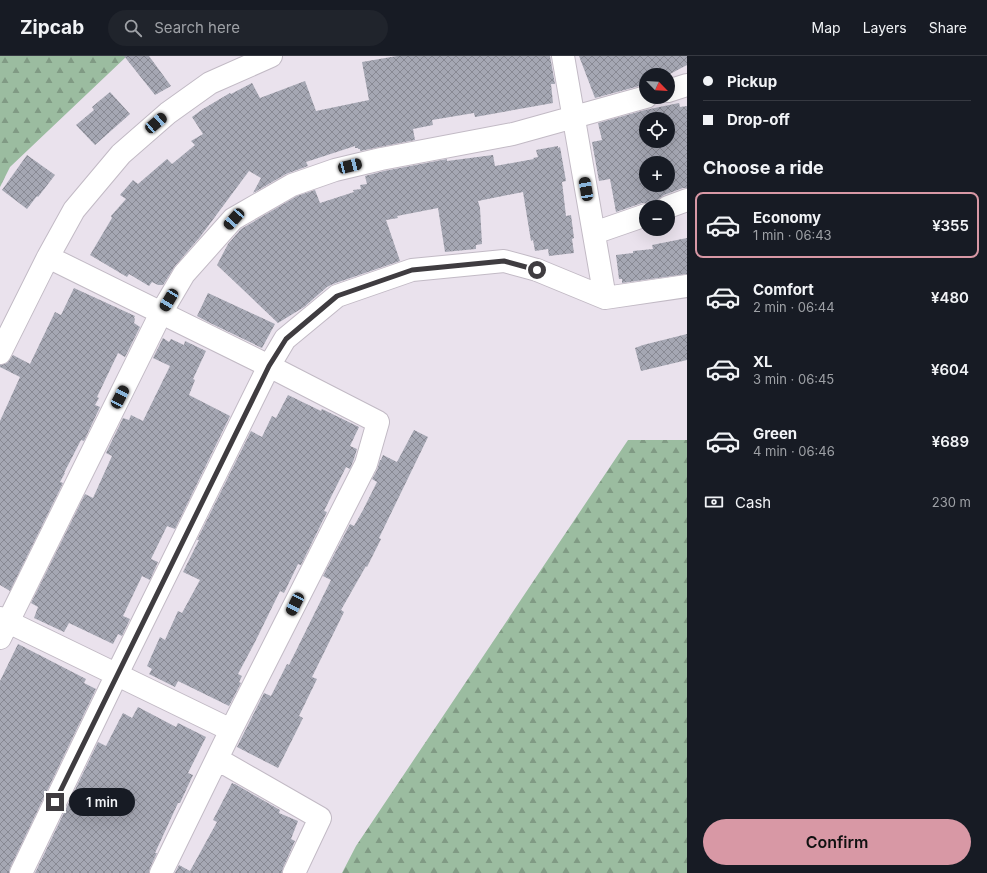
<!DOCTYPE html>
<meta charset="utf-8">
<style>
:root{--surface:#171b24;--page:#20242c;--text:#f1f3f6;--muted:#9ea1a6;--line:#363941;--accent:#d898a5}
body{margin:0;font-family:Inter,sans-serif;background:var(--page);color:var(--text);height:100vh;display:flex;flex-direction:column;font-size:15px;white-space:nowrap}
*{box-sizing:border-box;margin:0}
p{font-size:13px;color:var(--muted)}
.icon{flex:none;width:22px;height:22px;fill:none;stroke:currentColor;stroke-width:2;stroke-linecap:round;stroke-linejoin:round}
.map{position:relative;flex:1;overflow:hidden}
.details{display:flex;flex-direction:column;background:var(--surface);width:300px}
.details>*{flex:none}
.hud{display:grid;align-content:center;height:88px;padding:0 16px;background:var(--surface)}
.needle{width:26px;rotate:115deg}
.fabs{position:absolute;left:639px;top:12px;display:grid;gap:8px}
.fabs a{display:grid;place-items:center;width:36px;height:36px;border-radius:50%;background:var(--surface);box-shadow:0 4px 16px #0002;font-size:20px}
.end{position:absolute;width:18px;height:18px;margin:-9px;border:5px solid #3f3c40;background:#fff;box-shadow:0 0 0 2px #fff}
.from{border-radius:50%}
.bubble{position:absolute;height:28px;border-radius:14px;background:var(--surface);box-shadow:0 4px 16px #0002;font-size:13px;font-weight:600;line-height:28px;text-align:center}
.car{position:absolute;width:12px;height:24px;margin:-12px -6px;border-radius:5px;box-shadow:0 0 3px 1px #0007;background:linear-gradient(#222 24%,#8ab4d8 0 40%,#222 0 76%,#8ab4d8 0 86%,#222 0)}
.hud b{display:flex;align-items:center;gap:14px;height:38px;font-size:15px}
.hud b+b{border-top:1px solid var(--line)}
.hud i{width:10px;height:10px;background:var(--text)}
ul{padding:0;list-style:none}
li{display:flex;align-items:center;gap:12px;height:66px;margin:0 8px 6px;padding:0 8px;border:2px solid transparent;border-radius:8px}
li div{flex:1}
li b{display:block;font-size:15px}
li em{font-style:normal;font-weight:600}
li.current{border-color:var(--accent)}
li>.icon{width:36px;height:36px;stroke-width:1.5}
h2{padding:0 16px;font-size:18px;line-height:48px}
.pay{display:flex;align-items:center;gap:10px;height:44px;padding:0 16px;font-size:15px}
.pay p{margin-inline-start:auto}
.cta{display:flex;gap:8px;margin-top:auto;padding:8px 16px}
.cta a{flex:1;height:46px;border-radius:24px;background:var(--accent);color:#111;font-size:16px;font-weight:600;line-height:46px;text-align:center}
header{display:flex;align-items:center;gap:24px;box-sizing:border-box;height:56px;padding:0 20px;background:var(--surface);border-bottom:1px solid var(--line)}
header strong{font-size:19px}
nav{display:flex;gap:22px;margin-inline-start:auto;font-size:14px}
.search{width:280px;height:36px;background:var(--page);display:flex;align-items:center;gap:10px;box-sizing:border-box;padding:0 14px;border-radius:22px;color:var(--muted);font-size:15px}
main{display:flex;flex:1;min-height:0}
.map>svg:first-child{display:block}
.forest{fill:url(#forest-firs)}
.building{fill:url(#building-cross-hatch);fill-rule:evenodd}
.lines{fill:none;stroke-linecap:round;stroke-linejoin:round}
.minor-casing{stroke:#c2bac5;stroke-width:24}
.minor{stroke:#fff;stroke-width:22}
.route{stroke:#3f3c40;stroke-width:5}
</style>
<header>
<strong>Zipcab</strong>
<div class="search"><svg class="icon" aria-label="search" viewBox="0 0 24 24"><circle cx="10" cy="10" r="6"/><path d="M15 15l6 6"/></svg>Search here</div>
<nav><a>Map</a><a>Layers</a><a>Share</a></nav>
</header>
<main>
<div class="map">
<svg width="687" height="817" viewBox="0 0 687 817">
<defs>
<pattern id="forest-firs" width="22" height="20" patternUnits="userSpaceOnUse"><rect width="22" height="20" fill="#9bbca0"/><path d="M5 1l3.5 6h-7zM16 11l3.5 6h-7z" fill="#809a84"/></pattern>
<pattern id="building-cross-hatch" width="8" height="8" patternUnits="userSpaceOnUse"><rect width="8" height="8" fill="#a5a7b3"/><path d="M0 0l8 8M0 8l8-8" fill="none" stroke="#888993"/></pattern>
</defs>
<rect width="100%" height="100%" fill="#eae2ed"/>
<!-- forest -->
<path class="forest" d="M0,0H127L10,111L0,131Z
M628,384H687V817H342L356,790Z"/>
<!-- building -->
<path class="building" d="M124,0H149L171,30L155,39Z
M397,0H550L555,28H551L553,47L475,61L474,57L432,64L433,69L413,73L415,84L360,95V93H358V92H355V90L306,106L308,110L286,118L253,137L261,122L249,115L200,181L175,210L163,229H158L152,226L149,230L129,218L127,221L90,199L112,162L111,160L126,143L120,139L133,124L138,128L167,103L172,108L195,89L191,85L203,78L192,61L203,53L230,37L231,38L252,27L260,42L305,25L316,55L369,44L362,6Z
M579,0H687V9L668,19H646V29H643L595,42Z
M110,36L130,58L95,89L76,69L94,54L92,51Z
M679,47L680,51L687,50V132H683L664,139L659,143L657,146L652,148L648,147H642L616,156L610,123L599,125L592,86L602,84L598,67L645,54ZM646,63H668V85H646ZM646,107H668V129H646Z
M558,90V92L560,91L566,125L562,126L566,160L571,159L574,182L572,183L574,197L549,200L548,193L535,195L533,184L531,185L523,136L478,145L480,152L482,188L476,189V193L445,196L438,152L397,160L398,162L386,164L400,205L333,228L327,231L304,251L278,267L217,209L228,188L241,173L297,140L315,134L320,147L354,136L353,134L361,133L360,129L367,128L365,120L384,115L447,103V105L493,99L495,110L534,103L533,102L538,101L536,94Z
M27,99L55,119L38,141L37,140L27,153L2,134Z
M687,182V218L622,227V223H619L616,199L633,197V195L653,193L652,189Z
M74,232L135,260L134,262L135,263L134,267L140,271L125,301L118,297L97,341L99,342L95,349L100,351L84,385L81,384L64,417H65L60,426L63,427L10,535L0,529V365L20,321L0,311V309L7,307L13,299L30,308L55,256L61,259Z
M208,237L275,268L262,292L208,266L197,260Z
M687,278V304L641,315L635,292L643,289Z
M163,282L169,286L171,283L184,289L185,285L206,295L193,323L195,324L189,339L230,360L175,473L167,470L151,503L158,506L150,524L142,520L123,560L130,563L122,580L118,578L113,588L69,567L64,576L34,562L38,551L31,547L85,438L93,442L112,400L106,397L123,362L129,364L131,359L143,365L170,310L153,302Z
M288,339L321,355L322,353L359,371L350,390L357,393L354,403L350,413L346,411L324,455L327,456L301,509L298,508L284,537L280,535L255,586L238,618L242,620L239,626L241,627L229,650L178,625L175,631L149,618L152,613L147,610L160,581L165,584L178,555L182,557L200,524L183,516L199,484H197L251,375L262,381L272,360L276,362Z
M414,374L428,381L379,482L381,483L367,511L366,510L341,554L344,556L312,621L317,623L299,660L303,662L278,712L237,691L264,637L271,640L287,608L289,609L331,524L323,520L350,468L354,470L363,454L377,426L372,423L377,414L380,404H381L383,399L397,406Z
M18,588L86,623L84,627L96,633L10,812L9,817H0V625Z
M138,651L176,671L178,667L206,681L188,717L193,719L180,747H178L155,797H157L150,812L149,817H35L98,686L106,690L123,657L132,662Z
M232,727L234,728H235L280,754L279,757L298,765L291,783L295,785L283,812L282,817H175L179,809L190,815L217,766L213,764Z"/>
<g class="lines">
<defs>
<path id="minor" d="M563,0L605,242
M668,35L687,29
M668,151L687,144
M594,177L646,159
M48,201L269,310L378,366L366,408L231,674L161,817
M0,297L48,201L74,154L121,98L168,57L210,27L271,0
M0,562L231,674
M0,582L161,257L184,218L233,163L292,129L335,114L381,103L513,78L646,41
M217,703L320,762L294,817
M21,817L117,618L269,310L285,283L337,240L412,214L504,205L537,214L605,242L687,230"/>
</defs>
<!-- minor casing -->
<use href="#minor" class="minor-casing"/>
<!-- minor -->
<use href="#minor" class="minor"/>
</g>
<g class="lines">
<!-- route -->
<path class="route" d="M55,746L269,310L286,283L337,240L412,214L504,205L537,214"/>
</g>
</svg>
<div class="fabs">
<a><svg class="needle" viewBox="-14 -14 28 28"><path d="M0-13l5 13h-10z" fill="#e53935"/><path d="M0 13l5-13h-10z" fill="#9ea1a6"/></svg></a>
<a><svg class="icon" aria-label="locate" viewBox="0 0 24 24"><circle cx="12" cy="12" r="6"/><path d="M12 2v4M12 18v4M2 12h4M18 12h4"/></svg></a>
<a>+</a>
<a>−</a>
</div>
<i class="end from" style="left:537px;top:214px"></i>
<i class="end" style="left:55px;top:746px"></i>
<div class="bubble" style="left:69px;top:732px;width:66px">1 min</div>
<i class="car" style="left:156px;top:67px;rotate:49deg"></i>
<i class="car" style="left:350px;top:110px;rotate:76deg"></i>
<i class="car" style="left:586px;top:133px;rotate:350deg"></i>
<i class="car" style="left:234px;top:163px;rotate:222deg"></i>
<i class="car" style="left:169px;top:244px;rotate:211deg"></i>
<i class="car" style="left:120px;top:341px;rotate:27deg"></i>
<i class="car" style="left:295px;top:548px;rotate:207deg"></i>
</div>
<section class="details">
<div class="hud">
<b><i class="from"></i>Pickup</b>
<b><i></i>Drop-off</b>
</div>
<h2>Choose a ride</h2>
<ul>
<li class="current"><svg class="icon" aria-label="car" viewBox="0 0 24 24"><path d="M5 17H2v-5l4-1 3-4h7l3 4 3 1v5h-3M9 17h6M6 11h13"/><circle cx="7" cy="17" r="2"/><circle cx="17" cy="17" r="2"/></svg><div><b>Economy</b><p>1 min · 06:43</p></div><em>¥355</em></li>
<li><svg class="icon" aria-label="car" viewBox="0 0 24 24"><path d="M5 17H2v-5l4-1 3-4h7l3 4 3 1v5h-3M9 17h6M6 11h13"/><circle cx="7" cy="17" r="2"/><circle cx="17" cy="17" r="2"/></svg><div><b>Comfort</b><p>2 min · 06:44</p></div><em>¥480</em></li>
<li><svg class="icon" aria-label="car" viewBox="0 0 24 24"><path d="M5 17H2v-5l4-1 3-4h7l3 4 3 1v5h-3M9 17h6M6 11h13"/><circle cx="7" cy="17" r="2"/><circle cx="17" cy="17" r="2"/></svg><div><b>XL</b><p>3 min · 06:45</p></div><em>¥604</em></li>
<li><svg class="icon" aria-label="car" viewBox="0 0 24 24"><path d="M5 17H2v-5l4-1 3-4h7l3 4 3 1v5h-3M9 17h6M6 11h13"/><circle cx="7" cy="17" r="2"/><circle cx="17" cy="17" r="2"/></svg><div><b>Green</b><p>4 min · 06:46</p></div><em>¥689</em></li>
</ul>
<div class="pay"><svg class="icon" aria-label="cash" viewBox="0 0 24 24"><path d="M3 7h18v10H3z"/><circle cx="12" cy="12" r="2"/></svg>Cash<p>230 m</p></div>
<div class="cta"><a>Confirm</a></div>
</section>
</main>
